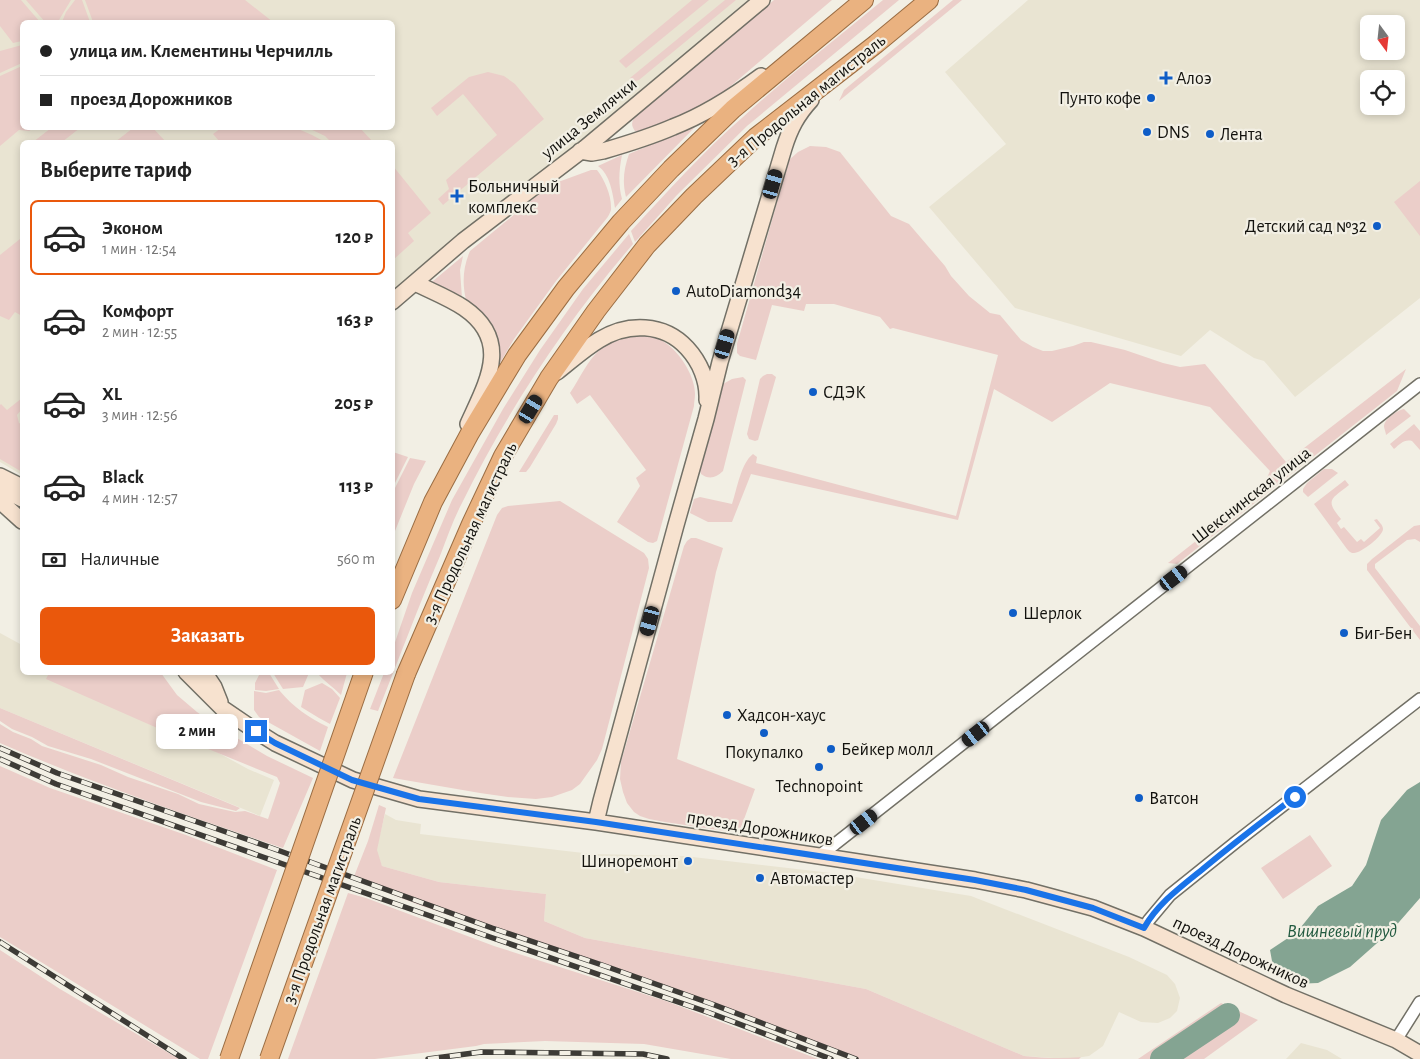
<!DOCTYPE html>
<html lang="ru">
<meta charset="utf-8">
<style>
:root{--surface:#fff;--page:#f2f2f2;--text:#222;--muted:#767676;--line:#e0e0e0;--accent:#ea580c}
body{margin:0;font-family:"Alegreya Sans",sans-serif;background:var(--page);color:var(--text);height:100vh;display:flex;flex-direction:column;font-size:19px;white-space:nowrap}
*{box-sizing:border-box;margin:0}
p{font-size:16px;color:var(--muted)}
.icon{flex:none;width:28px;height:28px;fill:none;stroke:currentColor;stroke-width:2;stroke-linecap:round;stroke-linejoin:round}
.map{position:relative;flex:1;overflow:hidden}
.sheet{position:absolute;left:20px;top:140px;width:375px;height:535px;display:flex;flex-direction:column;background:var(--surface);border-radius:8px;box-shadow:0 2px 8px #0003}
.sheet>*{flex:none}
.banner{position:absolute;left:20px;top:20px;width:375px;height:110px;border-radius:8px;box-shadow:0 2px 8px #0003;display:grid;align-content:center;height:110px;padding:0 20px;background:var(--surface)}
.needle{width:32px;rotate:165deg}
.fabs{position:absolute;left:1360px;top:15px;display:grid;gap:10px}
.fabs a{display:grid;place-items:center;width:45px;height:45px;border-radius:8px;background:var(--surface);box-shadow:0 2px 8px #0003;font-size:25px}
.end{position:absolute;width:22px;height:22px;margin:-11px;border:6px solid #1a73e8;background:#fff;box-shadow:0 0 0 2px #fff}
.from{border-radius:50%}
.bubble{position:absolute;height:35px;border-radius:8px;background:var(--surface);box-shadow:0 2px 8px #0003;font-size:16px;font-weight:600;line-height:35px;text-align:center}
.car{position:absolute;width:15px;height:30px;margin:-15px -8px;border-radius:6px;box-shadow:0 0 4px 1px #0007;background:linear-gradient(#222 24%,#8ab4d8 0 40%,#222 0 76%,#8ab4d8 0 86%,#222 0)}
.banner b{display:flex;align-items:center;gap:18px;height:48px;font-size:19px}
.banner b+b{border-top:1px solid var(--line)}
.banner i{width:12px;height:12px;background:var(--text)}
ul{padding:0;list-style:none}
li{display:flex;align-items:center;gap:15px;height:75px;margin:0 10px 8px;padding:0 10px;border:2px solid transparent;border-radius:8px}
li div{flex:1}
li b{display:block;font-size:19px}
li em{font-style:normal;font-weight:600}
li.on{border-color:var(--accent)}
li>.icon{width:45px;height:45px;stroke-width:1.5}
h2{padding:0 20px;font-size:22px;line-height:60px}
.pay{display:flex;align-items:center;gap:12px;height:55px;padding:0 20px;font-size:19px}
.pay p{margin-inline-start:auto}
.action{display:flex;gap:10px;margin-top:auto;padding:10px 20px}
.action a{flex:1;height:58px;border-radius:8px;background:var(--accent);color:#fff;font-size:20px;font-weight:600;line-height:58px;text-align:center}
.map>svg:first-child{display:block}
.built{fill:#e9e4d2;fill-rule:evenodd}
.green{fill:#ebcec9}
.water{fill:#84a492}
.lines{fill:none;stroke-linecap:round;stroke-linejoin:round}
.river{stroke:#84a492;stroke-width:24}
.minor-casing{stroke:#727066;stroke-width:14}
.secondary-casing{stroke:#727066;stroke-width:18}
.trunk-casing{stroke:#9a6d43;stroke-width:20}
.minor{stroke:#fff;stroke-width:11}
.secondary{stroke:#f7e2cf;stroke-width:15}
.trunk{stroke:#eab280;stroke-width:18}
.rail-casing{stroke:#3d3b36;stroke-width:5.5}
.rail{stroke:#f2efe4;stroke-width:4;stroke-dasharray:11;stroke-linecap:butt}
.trunk-bridge-casing{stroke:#9a6d43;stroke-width:20;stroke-linecap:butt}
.trunk-bridge{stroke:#eab280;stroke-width:18}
.route{stroke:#1a73e8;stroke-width:6}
.poi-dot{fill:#0f5dc7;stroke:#f2efe4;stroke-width:2}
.labels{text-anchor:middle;stroke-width:4.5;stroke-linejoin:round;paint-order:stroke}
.poi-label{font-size:18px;fill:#12110d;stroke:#f2efe4;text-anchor:start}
.street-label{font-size:18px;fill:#12110d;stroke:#f2efe4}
.water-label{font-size:19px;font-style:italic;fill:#21593f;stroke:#f2efe4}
</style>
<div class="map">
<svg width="1420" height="1059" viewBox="0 0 1420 1059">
<rect width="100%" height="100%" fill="#f2efe4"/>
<!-- built -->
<path class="built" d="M0,0H762L393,302L392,142H22V475L0,462ZM22,22H392V128H22Z
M1028,0H1420V298L1295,397L1264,361L1254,358L1210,330L1181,356L1015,308L929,207L1006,144L945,72ZM1369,24H1396V51H1369ZM1369,79H1396V106H1369Z
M0,633L22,645V672L72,673L248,769L274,780L260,816L0,708Z
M385,814L396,820L421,824L420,834L592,854L684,856L831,873L971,896L1129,957L1167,975L1175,984L1180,998L1177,1011L1170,1018L1158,1023L1141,1022L1119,1012L1103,1046L1089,1056L1068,1059L1024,1056L866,989L585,938L544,921L546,894L439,882L382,866L376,850Z
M1301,1043L1327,1050L1342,1059H1286Z"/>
<!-- green -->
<path class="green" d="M0,0H21L40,22H22V41L13,43L0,26Z
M26,0H71L59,20V22H45Z
M75,0H82L90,22H62L66,12Z
M85,0H245L273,22H93Z
M692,0H709L626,68L619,61Z
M725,0H736L639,80L635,81L630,78Z
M774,0H832L712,102L645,132H639L635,131C630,124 632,120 637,115Z
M883,0H899L747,126L677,195L635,242L631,231C667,192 703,152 743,117C788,76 836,39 883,0Z
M953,0H962L839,101L844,90Z
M22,45V63L0,73V51Z
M22,66V128H34L29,131L19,130L0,146V76Z
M488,72L504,76L515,84L544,119L443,205L438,199L449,189L446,180L497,135L463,94L437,116L431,108L469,77Z
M697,125L626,197C622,182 624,168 629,154Z
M51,128H80L62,142H33Z
M133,128H153L166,142H115Z
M221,128H296L312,135L325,142H220L213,134Z
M308,128H360L373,142H331L325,136Z
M810,146L826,147L840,152L891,216L909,224L945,266L951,276L969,296L990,313L1000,315L1021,340L1033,347L1043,351H1052L1073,346L1084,342H1091L1125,350L1163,363L1180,367L1205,364L1286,462L1406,369L1397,391L1177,564L1168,563L1262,489L1270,471L1210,407L1110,383L1052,422L994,389L958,520L751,474L732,522H708L690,513L694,499L700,497L732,504C737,489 741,463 753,454L757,457L756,463L956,516L998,355L893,328L890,329L880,317L834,304H806L804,311L772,305L756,360L740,356L737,353V344L789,160L798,152Z
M622,155C619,170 618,184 622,199L615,208C613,194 610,174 598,166Z
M393,166L431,213L408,233L414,241L393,260Z
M591,170H597C605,180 612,197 611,210C610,213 609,215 607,218L556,281L514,339L500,363C499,336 489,315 466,300C462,283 463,267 470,251L550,185Z
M1420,181V236L1394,202Z
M629,234L633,244C566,322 507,411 462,503C453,520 447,538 440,556C418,607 399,659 378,711L370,709L384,673L392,672L393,648L412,593L452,500L503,409L540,350L583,289Z
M20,239L22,241V316L15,312L9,320L0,316V255Z
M463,256L460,270L462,298L427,286Z
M634,335C643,335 652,336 661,340C678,349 695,375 695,394C695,398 694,402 694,406L657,541L653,543L648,542L617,522L640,486L636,478L646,470L590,395L577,404L570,393C580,378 588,359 602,348C611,341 623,338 634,335Z
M767,374H772L776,377L758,440L755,441L749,439L747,434L760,379L763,376Z
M743,377L746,380L723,471C716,478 709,480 701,474L700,469L723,384L732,379Z
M22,398V409L17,415L19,423L22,424V472L0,459V405L1,404L7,410Z
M1404,409L1411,416L1386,435C1386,433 1384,428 1384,426C1385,418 1398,410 1404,409Z
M554,415H558V419L556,424L530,467L526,472H519Z
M1414,424L1420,431V450L1412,441C1404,439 1400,444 1394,449L1390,444Z
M393,452L408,457L393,487L392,452Z
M410,458L426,461L414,484L393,536V492Z
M1324,469H1332L1338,473L1308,497L1303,492V489L1307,483Z
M1345,480L1349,485C1332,499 1324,499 1341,519L1337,523L1341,529L1344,527L1357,542L1361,539L1364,542L1380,528L1374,520L1377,519C1379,522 1383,525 1383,529C1383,536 1361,553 1354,553C1350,553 1349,551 1347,549L1314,504Z
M560,501L644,553L648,559L649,568L602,749L597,760L580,784L572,790L552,797L536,799L508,797L480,793L393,778L497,515L502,508L508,506Z
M1420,525V542L1415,539L1407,540L1375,564V568L1420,626V640L1367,570V564L1372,559L1414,526Z
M691,538H696L723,548L716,572L677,759L755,789L739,833L665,822L649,819L640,816L634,812L627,803L623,792L620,779L621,762L684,546L687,541Z
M49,673H161L177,695L197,712L217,726L267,756L313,778L283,848C188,816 92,783 0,743V724L13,732L31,739L42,746L101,765L128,777L178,794L199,804L235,812L245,811L268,819L280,783L277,777L164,731L46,679Z
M260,673H269L279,689L266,691L255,690V683Z
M273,673H309L303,687L283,689Z
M317,673H347L341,695C333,687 324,681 317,673Z
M322,683L332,689L340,698L330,724L319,718L301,707L305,690Z
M279,690C293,707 309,718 328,727L320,751L259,717L254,710V691L266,693Z
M0,708L240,808L236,811L201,802L91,759L48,746L32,737L12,729L0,721Z
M0,766L50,788L186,835L277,870L208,1059H200L0,937Z
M379,805L386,808L377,850L382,866L439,882L546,894L544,921L585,938L866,989L1024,1056C1043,1058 1062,1059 1081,1057L1079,1059H859L771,1024L697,997L612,968L547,948L419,905L353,879L368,841Z
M1310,835L1332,866L1283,899L1261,868Z
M348,893L366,898L494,946L666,1001L818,1059H731L644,1044L545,1041L484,1044L476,1046L375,1059H288Z
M0,950L60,989L179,1059H0Z
M1221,1003L1258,1020L1204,1059H1138Z"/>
<!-- water -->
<path class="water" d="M1420,782V898L1393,929L1350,967L1318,983L1294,984L1274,972L1270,950L1297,932L1318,906L1352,886L1366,865L1381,820L1407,790Z"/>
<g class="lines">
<!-- river -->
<path class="river" d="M1162,1059L1228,1015"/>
<defs>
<path id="minor" d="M819,856L835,844L1420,384
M1144,928L1149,920L1170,895L1236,842L1420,699
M1396,1040L1420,1002"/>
<path id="secondary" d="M580,151L592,153L603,151C627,144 650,137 673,127C704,115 734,96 761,76
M415,283C431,291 449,298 464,308C512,341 487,382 468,424
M392,302L463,241L585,148L762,0
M557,372C571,361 584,349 599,340C628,322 664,323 687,348C700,362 708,381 707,400
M0,476L22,487
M0,488L22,499
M0,501L22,521
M186,672L222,708L256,731L275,743L353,780L419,799L596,822L819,856L975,880L1026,890L1093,908L1144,928L1286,995L1396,1040L1420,1054
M204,672L214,687L220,702
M596,822L601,801L676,525L706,419L720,362L784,148C790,129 797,115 811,100"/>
<path id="trunk" d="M392,600L433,502L470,433L517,355L566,288L621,222L671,169L733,109L864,0
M406,674L471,524L503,456L549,378L596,311L647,245L694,196L756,137L876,44L929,0"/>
</defs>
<!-- minor casing -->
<use href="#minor" class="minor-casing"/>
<!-- secondary casing -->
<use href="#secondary" class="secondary-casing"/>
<!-- trunk casing -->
<use href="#trunk" class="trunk-casing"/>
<!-- minor -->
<use href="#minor" class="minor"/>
<!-- secondary -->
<use href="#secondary" class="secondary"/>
<!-- trunk -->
<use href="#trunk" class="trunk"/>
<defs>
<path id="rail" d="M0,748L57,773L269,847L492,928L602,965L712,1004L856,1059
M0,759L56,784L490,937L710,1013L831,1059
M0,942L184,1059
M428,1059L481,1052L643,1054L667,1059"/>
</defs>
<!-- rail casing -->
<use href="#rail" class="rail-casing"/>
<!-- rail -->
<use href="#rail" class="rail"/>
<defs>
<path id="trunk-bridge" d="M229,1059L364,672
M269,1059L406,674"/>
</defs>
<!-- trunk-bridge casing -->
<use href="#trunk-bridge" class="trunk-bridge-casing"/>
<!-- trunk-bridge -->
<use href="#trunk-bridge" class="trunk-bridge"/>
</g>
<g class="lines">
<!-- route -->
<path class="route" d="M256,731L275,743L352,780L419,799L596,822L975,880L1026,890L1093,908L1144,928C1158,903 1182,886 1204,868C1233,844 1264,820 1295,797"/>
</g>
<!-- markers -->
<g class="poi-dot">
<path d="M1163.5 70.5h5v5h5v5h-5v5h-5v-5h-5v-5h5z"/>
<circle cx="1151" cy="98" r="5"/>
<circle cx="1147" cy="132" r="5"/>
<circle cx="1210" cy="134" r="5"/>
<path d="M454.5 188.5h5v5h5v5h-5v5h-5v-5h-5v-5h5z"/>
<circle cx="1377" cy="226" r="5"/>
<circle cx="676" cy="291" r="5"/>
<circle cx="813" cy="392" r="5"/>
<circle cx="1013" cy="613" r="5"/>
<circle cx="1344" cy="633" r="5"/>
<circle cx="727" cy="715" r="5"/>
<circle cx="764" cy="733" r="5"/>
<circle cx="831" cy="749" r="5"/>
<circle cx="819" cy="767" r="5"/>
<circle cx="1139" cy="798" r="5"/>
<circle cx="688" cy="861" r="5"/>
<circle cx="760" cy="878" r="5"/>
</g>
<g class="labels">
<!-- poi labels -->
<g class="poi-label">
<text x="1176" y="84">Алоэ</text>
<text x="1141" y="104" text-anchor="end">Пунто кофе</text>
<text x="1157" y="138">DNS</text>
<text x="1220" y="140">Лента</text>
<text x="468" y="192">Больничный<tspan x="468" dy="21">комплекс</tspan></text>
<text x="1367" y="232" text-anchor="end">Детский сад №32</text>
<text x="686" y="297">AutoDiamond34</text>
<text x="823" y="398">СДЭК</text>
<text x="1023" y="619">Шерлок</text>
<text x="1354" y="639">Биг-Бен</text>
<text x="737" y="721">Хадсон-хаус</text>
<text x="841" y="755">Бейкер молл</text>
<text x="764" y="758" text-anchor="middle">Покупалко</text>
<text x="819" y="792" text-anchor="middle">Technopoint</text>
<text x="1149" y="804">Ватсон</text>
<text x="678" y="867" text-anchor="end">Шиноремонт</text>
<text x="770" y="884">Автомастер</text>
</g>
<!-- street labels -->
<g class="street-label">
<text transform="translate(806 100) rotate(-39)" y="6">3-я Продольная магистраль</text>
<text transform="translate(589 118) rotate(-39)" y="6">улица Землячки</text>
<text transform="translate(1251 495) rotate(-38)" y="6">Шекснинская улица</text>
<text transform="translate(470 533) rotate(-65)" y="6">3-я Продольная магистраль</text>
<text transform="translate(760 828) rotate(9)" y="6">проезд Дорожников</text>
<text transform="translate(322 910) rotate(-70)" y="6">3-я Продольная магистраль</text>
<text transform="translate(1241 952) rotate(25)" y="6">проезд Дорожников</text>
</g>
<!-- water labels -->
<g class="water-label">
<text x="1342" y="937">Вишневый пруд</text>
</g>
</g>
</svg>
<div class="fabs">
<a><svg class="needle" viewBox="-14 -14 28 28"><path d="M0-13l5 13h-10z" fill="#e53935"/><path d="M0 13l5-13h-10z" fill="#767676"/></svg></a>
<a><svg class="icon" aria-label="locate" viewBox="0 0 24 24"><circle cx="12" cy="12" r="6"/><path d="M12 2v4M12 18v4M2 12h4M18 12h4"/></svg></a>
</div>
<i class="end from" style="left:1295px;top:797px"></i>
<i class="end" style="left:256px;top:731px"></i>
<div class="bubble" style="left:156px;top:714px;width:82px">2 мин</div>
<i class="car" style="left:773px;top:184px;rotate:16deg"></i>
<i class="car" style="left:725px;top:344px;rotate:17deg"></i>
<i class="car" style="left:531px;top:409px;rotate:31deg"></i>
<i class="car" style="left:1174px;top:578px;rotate:53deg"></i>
<i class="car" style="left:650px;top:621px;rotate:195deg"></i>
<i class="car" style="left:976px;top:734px;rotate:232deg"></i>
<i class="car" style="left:864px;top:822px;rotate:52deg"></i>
<div class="banner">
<b><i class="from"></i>улица им. Клементины Черчилль</b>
<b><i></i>проезд Дорожников</b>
</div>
<section class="sheet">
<h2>Выберите тариф</h2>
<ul>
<li class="on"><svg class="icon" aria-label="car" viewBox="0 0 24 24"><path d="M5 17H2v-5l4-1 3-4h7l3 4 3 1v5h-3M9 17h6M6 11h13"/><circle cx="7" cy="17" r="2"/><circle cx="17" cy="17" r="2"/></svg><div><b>Эконом</b><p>1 мин · 12:54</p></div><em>120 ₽</em></li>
<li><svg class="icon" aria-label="car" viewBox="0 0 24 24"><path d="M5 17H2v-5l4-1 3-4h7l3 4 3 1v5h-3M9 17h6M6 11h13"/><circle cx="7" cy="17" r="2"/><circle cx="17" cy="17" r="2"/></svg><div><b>Комфорт</b><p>2 мин · 12:55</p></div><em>163 ₽</em></li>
<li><svg class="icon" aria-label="car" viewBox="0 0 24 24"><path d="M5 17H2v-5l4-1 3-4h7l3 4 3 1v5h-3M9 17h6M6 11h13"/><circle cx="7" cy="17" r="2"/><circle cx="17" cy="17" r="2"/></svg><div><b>XL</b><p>3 мин · 12:56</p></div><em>205 ₽</em></li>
<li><svg class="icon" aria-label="car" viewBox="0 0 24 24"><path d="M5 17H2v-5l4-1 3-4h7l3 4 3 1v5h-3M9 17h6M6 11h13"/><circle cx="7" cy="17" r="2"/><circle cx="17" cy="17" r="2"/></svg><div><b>Black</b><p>4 мин · 12:57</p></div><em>113 ₽</em></li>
</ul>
<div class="pay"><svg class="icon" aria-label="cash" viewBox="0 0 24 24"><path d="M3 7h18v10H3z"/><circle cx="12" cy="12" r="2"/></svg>Наличные<p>560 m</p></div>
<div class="action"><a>Заказать</a></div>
</section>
</div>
